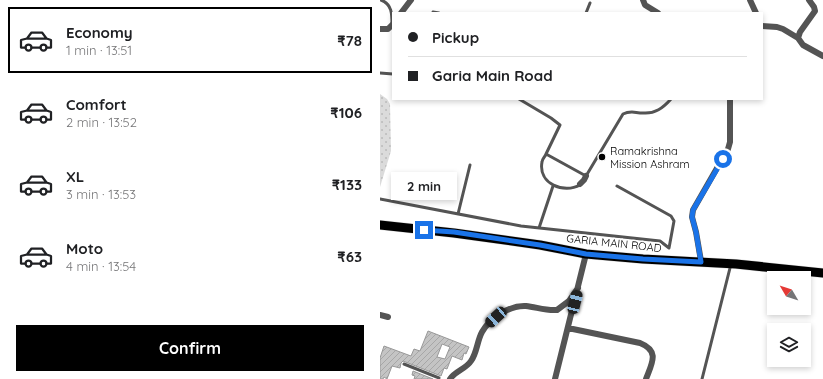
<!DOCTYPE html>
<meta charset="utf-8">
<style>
:root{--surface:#fff;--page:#f6f6f6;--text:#202124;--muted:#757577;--line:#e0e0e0;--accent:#000}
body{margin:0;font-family:Quicksand,sans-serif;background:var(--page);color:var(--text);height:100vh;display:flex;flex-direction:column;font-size:15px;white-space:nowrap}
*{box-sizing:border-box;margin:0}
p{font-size:13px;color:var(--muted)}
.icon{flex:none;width:22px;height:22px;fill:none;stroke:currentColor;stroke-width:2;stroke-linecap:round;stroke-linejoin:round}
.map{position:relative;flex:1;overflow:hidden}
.drawer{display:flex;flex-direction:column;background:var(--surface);width:380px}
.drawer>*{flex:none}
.guide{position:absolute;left:12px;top:12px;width:371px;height:88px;border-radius:0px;box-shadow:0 2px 6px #0003;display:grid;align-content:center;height:88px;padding:0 16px;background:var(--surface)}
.needle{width:26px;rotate:309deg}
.tools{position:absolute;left:387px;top:271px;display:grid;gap:8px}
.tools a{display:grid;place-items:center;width:44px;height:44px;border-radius:0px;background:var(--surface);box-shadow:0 2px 6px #0003;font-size:20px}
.end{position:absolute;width:18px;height:18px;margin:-9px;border:5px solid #1a73e8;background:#fff;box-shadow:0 0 0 2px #fff}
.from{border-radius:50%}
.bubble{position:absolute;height:28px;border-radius:0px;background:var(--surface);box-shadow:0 2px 6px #0003;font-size:13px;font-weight:700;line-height:28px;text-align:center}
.car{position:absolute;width:12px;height:24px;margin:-12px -6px;border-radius:5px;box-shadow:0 0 3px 1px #0007;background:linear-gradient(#222 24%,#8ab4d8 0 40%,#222 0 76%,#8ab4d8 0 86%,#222 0)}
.guide b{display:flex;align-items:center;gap:14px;height:38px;font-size:15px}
.guide b+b{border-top:1px solid var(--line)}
.guide i{width:10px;height:10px;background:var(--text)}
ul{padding:7px 0 0;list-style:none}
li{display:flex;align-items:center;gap:12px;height:66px;margin:0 8px 6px;padding:0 8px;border:2px solid transparent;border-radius:0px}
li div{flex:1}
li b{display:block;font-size:15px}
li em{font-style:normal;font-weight:700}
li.active{border-color:var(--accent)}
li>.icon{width:36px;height:36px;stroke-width:1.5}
.cta{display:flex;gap:8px;margin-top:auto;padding:8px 16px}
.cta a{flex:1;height:46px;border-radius:0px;background:var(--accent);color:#fff;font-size:16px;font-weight:700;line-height:46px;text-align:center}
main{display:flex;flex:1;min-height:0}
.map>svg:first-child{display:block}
.park{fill:url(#park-dots)}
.building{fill:url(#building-hatch);stroke:#989898;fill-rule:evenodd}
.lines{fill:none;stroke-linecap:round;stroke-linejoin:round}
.primary-casing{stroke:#dbdbdb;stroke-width:10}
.lane{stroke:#545454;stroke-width:3}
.street{stroke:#545454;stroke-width:6}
.primary{stroke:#000;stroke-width:9}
.route{stroke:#1a73e8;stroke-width:5}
.poi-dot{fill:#000;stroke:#fff;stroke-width:1.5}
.labels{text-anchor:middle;stroke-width:3;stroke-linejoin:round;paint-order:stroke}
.poi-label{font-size:11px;fill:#000;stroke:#fff;text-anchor:start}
.street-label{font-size:11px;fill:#000;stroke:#fff}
</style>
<main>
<section class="drawer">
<ul>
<li class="active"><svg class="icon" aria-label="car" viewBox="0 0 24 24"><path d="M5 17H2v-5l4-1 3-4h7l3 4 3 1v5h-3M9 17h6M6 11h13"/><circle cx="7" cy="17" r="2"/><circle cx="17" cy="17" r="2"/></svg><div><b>Economy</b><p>1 min · 13:51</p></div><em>₹78</em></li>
<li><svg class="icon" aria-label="car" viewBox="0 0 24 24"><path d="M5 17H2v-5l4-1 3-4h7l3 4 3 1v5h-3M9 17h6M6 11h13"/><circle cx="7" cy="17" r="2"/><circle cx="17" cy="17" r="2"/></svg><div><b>Comfort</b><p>2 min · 13:52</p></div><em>₹106</em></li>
<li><svg class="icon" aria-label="car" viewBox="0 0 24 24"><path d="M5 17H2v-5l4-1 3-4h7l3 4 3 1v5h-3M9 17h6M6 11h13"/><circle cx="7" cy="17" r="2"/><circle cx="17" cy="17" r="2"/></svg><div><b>XL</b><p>3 min · 13:53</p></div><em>₹133</em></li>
<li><svg class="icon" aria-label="car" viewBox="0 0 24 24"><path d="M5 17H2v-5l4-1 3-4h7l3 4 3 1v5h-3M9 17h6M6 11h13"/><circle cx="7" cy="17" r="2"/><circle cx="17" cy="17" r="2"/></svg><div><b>Moto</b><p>4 min · 13:54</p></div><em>₹63</em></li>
</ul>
<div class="cta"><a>Confirm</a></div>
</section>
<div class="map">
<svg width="443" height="379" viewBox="0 0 443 379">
<defs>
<pattern id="park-dots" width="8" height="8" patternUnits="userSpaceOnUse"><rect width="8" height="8" fill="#dbdbdb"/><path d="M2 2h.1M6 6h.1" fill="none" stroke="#bababa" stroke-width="1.8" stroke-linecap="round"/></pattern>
<pattern id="building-hatch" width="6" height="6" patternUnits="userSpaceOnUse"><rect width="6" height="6" fill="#c4c4c4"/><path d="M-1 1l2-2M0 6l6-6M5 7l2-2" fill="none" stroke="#a7a7a7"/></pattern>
</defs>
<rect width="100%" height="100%" fill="#fff"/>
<!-- park -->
<path class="park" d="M0,94L7,99L10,104L11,151L0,187Z"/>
<!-- building -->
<path class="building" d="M48,331L89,347L86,354L84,353L82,360L72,356L67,369L64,368L61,376L23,361L21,363L20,368L12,366L7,379L4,377L3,379H0V358L4,346L31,356L34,349L40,351ZM62,344L70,347L65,359L57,357Z
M33,371L53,379H34L35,376L32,375Z"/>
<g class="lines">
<defs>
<path id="primary" d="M0,225L74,233L160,245L206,254L263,259L356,264L443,273"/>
</defs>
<!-- primary casing -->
<use href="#primary" class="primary-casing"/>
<!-- lane -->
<path class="lane" d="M1,0C12,4 12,14 12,25
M53,12L59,13
M206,13L210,3
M0,73L13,74
M139,99L171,118L180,125L166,154
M200,185C184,194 158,184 162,162C162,159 165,157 166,154L206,176L243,114C251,110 255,113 263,113C275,114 283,108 291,99
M0,199L141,226L280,241L289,248L294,221L291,216L237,186
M78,214L90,165
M159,228L173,186
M24,364L59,378
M322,379L351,264"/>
<!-- street -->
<path class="street" d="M263,0L265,5L278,13
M370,0L376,13
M21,13L31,0
M382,26L397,27L403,29L418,38L423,45L443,56
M0,29H8L13,24
M418,38L420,32L435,11L434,7L429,0
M200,184L204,180L206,176
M321,261L316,232L312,217L313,210L348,149L350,142V99
M0,315L8,317
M188,328L260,343C280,351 272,363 266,379
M70,379C75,371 86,369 91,361C97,353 97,341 102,332C110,318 130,305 146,306C156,307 166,311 177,310L189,301L198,288
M175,379L206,254"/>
<!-- primary -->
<use href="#primary" class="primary"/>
</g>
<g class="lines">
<!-- route -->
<path class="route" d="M44,230L74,232L160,245L206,254L263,259L321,262L316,232L312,217L313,210L343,159"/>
</g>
<!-- markers -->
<circle class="poi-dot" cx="222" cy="157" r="4"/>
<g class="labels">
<!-- poi labels -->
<g class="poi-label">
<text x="230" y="155">Ramakrishna<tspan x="230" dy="13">Mission Ashram</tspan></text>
</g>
<!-- street labels -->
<g class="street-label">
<text transform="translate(234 243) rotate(6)" y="4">GARIA MAIN ROAD</text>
</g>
</g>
</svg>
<div class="tools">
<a><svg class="needle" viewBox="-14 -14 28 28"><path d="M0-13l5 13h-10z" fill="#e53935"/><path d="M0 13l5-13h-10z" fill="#757577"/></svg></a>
<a><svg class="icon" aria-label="layers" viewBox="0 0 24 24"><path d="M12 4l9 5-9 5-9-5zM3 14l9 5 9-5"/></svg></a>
</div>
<i class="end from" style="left:343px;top:159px"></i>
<i class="end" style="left:44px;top:230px"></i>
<div class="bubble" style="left:11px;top:172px;width:66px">2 min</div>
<i class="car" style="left:195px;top:302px;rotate:14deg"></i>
<i class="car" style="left:116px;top:317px;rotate:228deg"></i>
<div class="guide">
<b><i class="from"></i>Pickup</b>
<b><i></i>Garia Main Road</b>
</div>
</div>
</main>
